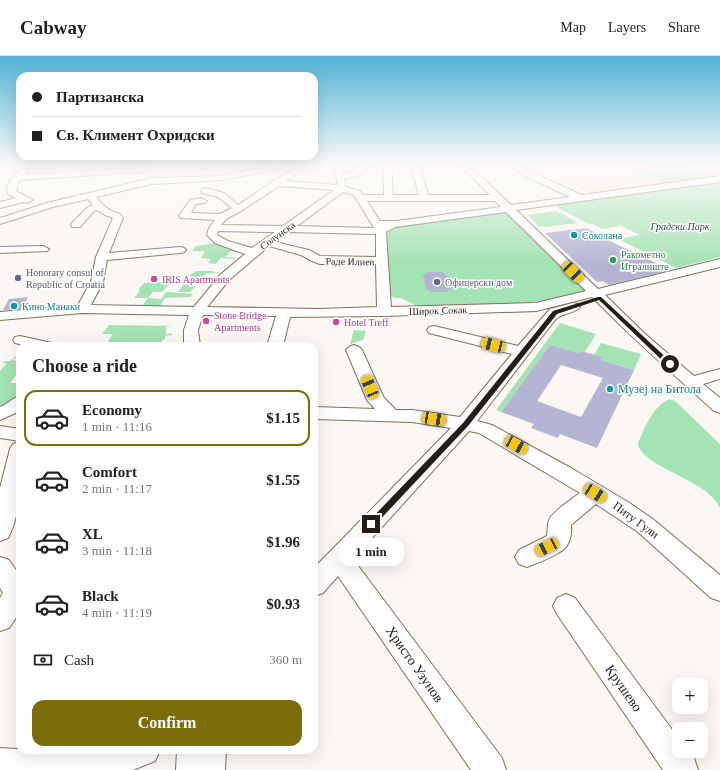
<!DOCTYPE html>
<meta charset="utf-8">
<style>
:root{--surface:#fff;--page:#f2f2f2;--text:#222;--muted:#767676;--line:#e0e0e0;--accent:#7b6e0a}
body{margin:0;font-family:Georgia,serif;background:var(--page);color:var(--text);height:100vh;display:flex;flex-direction:column;font-size:15px;white-space:nowrap}
*{box-sizing:border-box;margin:0}
p{font-size:13px;color:var(--muted)}
.icon{flex:none;width:22px;height:22px;fill:none;stroke:currentColor;stroke-width:2;stroke-linecap:round;stroke-linejoin:round}
.map{position:relative;flex:1;overflow:hidden}
.drawer{position:absolute;left:16px;top:286px;width:302px;height:412px;display:flex;flex-direction:column;background:var(--surface);border-radius:12px;box-shadow:0 4px 16px #0002}
.drawer>*{flex:none}
.top-card{position:absolute;left:16px;top:16px;width:302px;height:88px;border-radius:12px;box-shadow:0 4px 16px #0002;display:grid;align-content:center;height:88px;padding:0 16px;background:var(--surface)}
.controls{position:absolute;left:672px;top:622px;display:grid;gap:8px}
.controls a{display:grid;place-items:center;width:36px;height:36px;border-radius:8px;background:var(--surface);box-shadow:0 4px 16px #0002;font-size:20px}
.end{position:absolute;width:18px;height:18px;margin:-9px;border:5px solid #261d14;background:#fff;box-shadow:0 0 0 2px #fff}
.from{border-radius:50%}
.bubble{position:absolute;height:28px;border-radius:12px;background:var(--surface);box-shadow:0 4px 16px #0002;font-size:13px;font-weight:700;line-height:28px;text-align:center}
.car{position:absolute;width:12px;height:24px;margin:-12px -6px;border-radius:5px;box-shadow:0 0 3px 1px #0007;background:linear-gradient(#f5c518 24%,#345 0 40%,#f5c518 0 76%,#345 0 86%,#f5c518 0)}
.top-card b{display:flex;align-items:center;gap:14px;height:38px;font-size:15px}
.top-card b+b{border-top:1px solid var(--line)}
.top-card i{width:10px;height:10px;background:var(--text)}
ul{padding:0;list-style:none}
li{display:flex;align-items:center;gap:12px;height:56px;margin:0 8px 6px;padding:0 8px;border:2px solid transparent;border-radius:12px}
li div{flex:1}
li b{display:block;font-size:15px}
li em{font-style:normal;font-weight:700}
li.current{border-color:var(--accent)}
li>.icon{width:36px;height:36px;stroke-width:1.5}
h2{padding:0 16px;font-size:18px;line-height:48px}
.pay{display:flex;align-items:center;gap:10px;height:44px;padding:0 16px;font-size:15px}
.pay p{margin-inline-start:auto}
.action{display:flex;gap:8px;margin-top:auto;padding:8px 16px}
.action a{flex:1;height:46px;border-radius:12px;background:var(--accent);color:#fff;font-size:16px;font-weight:700;line-height:46px;text-align:center}
header{display:flex;align-items:center;gap:24px;box-sizing:border-box;height:56px;padding:0 20px;background:var(--surface);border-bottom:1px solid var(--line)}
header strong{font-size:19px}
nav{display:flex;gap:22px;margin-inline-start:auto;font-size:14px}
.map>svg:first-child{display:block}
.built{fill:#fde6cd}
.green{fill:#a4e3b3}
.building{fill:#b4b5d2;fill-rule:evenodd}
.lines{fill:none;stroke-linecap:round;stroke-linejoin:round}
.minor-casing{stroke:#836f58;stroke-width:2}
.minor{fill:#fff;fill-rule:evenodd}
.route{fill:#261d14}
.culture-dot{fill:#0f9aa8;stroke:#fff;stroke-width:1.5}
.leisure-dot{fill:#2e9e5b;stroke:#fff;stroke-width:1.5}
.service-dot{fill:#5c6f8a;stroke:#fff;stroke-width:1.5}
.hotel-dot{fill:#d1479c;stroke:#fff;stroke-width:1.5}
.labels{text-anchor:middle;stroke-width:3;stroke-linejoin:round;paint-order:stroke}
.far-park-label{font-size:10px;font-style:italic;fill:#1a552f;stroke:#fff}
.far-street-label{font-size:10px;fill:#261d14;stroke:#fff}
.far-culture-label{font-size:10px;fill:#0d838f;stroke:#fff;text-anchor:start}
.far-leisure-label{font-size:10px;fill:#27864d;stroke:#fff;text-anchor:start}
.far-service-label{font-size:10px;fill:#4e5e75;stroke:#fff;text-anchor:start}
.far-hotel-label{font-size:10px;fill:#b23c85;stroke:#fff;text-anchor:start}
.culture-label{font-size:12px;fill:#0d838f;stroke:#fff;text-anchor:start}
.street-label{font-size:12px;fill:#261d14;stroke:#fff}
.near-street-label{font-size:14px;fill:#261d14;stroke:#fff}
</style>
<header>
<strong>Cabway</strong>
<nav><a>Map</a><a>Layers</a><a>Share</a></nav>
</header>
<div class="map">
<svg width="720" height="714" viewBox="0 0 720 714">
<rect width="100%" height="100%" fill="#fbf7f2"/>
<!-- built -->
<path class="built" d="M684,109H720V121L706,117Z
M604,111L632,117L669,130L598,140L561,124L565,123L546,113L570,112L580,116L591,115L585,112Z"/>
<!-- green -->
<path class="green" d="M665,109H679L715,121L666,127L631,114Z
M720,126V201L676,212L618,183L640,179L611,165L620,170L602,173L593,168H589L560,153L554,148Z
M501,155L506,156L587,235L530,247L419,251L401,242H394L388,236L385,180L387,175L397,170Z
M557,155L578,167L544,171L538,170L528,159Z
M217,187L233,191V195L242,197L231,195L225,201L236,202L234,203L221,202L215,208L208,207L211,203L201,202L205,195H192L196,190Z
M197,215H213V216L220,217H206L201,225H197L192,230H196L190,236H178L191,218Z
M147,220H176L162,236H153L148,242L161,243L166,236L193,238L190,241L165,242L160,250H142L148,242H134L140,235L138,234L144,227L161,226L165,221Z
M560,267L596,278L585,296L581,295L579,297L550,289L501,356L496,354Z
M109,269L172,270L166,271V278L172,277V279L165,280V283L162,284V288H89V287H107L113,278H102Z
M354,274L366,275L363,284L350,288Z
M601,287L641,298L634,314L601,304L603,302L594,299Z
M20,297V300L12,304L20,305V310L15,317L17,318L10,327H20V337L11,347L0,356V315L7,307H2L5,305H10Z
M669,343L675,345L720,388V452C708,423 640,411 638,387C645,372 652,351 669,343Z"/>
<!-- building -->
<path class="building" d="M586,172L618,189L671,214L609,229L603,225L597,226L545,177Z
M427,216H443L444,218L447,219L451,234H448V236H430V234H426L423,218H427Z
M28,241L22,253L3,254L9,243Z
M550,289L579,297L581,295L603,301L601,304L634,314L597,392L560,378L558,382L531,372L534,368L501,356ZM561,309L603,322L581,361L537,345Z"/>
<g class="lines">
<defs>
<path id="minor" d="M138,109H146L143,116L19,124L16,135L33,144L28,147L24,146L0,152V146L16,142L8,138C4,128 15,115 25,113L29,115L25,119L137,112Z
M274,109H291L287,111L222,124L152,128L96,141C103,150 109,155 120,158L123,162L109,197L180,191L184,192L186,194L184,196L180,197L107,204L103,226L91,249L194,251L220,219L245,198L215,187L207,179L209,172L215,164L181,162L179,160L190,144L202,142L207,145L205,147L196,148L191,157L220,158L232,152L218,141L202,137L201,135L202,133L205,132L224,137L238,149L271,127L272,125L276,124L299,109H309L286,125L338,129L333,109H341L343,119C353,116 360,109 371,109L358,120L344,123L346,131L360,135L363,139H384L383,109H391L393,139H419L411,109H419L428,139H490L460,109H469L511,149L570,141L527,121L509,109H519L533,117L582,139L720,120V126L516,154L598,233L720,203V211L605,239L644,277L694,320L720,313V323L703,328L720,342V357L714,355C673,318 631,281 592,241L536,255L384,260L290,261L283,290H267L276,260L203,259L198,274L200,290H184V274L189,259L82,257L0,264V256L78,249L91,226L96,201L113,162L105,159L97,154L94,155L80,171H72L71,169L72,167L88,151L93,149L88,143L53,151L0,168V162L47,147L152,122L222,120ZM279,130L334,134L283,170L221,169L226,163L241,155ZM343,136L354,139L374,172L297,170ZM367,145H495L501,151L396,165H380ZM506,156L586,235L536,247L391,251L386,176L395,171ZM218,175L275,176L252,192L228,185L217,179ZM288,176L376,178V201L320,200L309,194L275,186ZM269,190L301,199L312,205L320,208H376L377,251L319,253L207,251L229,224Z
M43,190L49,193L47,195L0,197V191Z
M573,247L578,248L580,251C575,258 563,256 555,264L477,365L492,369L571,412L628,446L654,464L720,519V545L711,542L638,476L596,448L571,469C572,476 570,488 564,493C556,500 537,507 527,511L519,508L515,501L519,494L547,480C548,475 547,469 549,464C552,456 572,443 580,437L479,377L469,375L353,503L502,702L506,714H471L338,520L323,537L314,540V512L451,372L412,366L314,363V351L375,353L367,344L346,294L349,291L354,289L359,291L362,294L384,342L396,354H412L460,361L512,298L429,277L427,274L429,271L434,270L518,290L550,253Z
M20,280L52,287L55,290H27L15,287L13,284L15,281Z
M20,340V355L0,364V351C8,348 12,342 20,340Z
M0,370L20,373V385L0,382Z
M20,386C20,417 23,454 8,482L0,485V432L10,393L13,388Z
M0,501L9,504L20,520V556L9,572L0,575V542L3,537L0,532Z
M566,538L575,542L679,683V695H688L694,702L698,714H663L557,558L553,550L557,542Z
M0,692L55,695L160,694L155,705L133,714H0Z
M177,694H226L225,714H176Z"/>
</defs>
<!-- minor casing -->
<use href="#minor" class="minor-casing"/>
<!-- minor -->
<use href="#minor" class="minor"/>
</g>
<!-- sky -->
<linearGradient id="sky" x2="0" y2="1"><stop stop-color="#4eb3d4"/><stop offset="0.52" stop-color="#fdfbf9"/><stop offset="1" stop-color="#fdfbf9" stop-opacity="0"/></linearGradient>
<rect width="720" height="209" fill="url(#sky)"/>
<!-- route -->
<path class="route" d="M598,241H601L672,307V310H668L599,244L557,258L468,370L374,470H368V466L463,367L553,255Z"/>
<!-- markers -->
<g class="culture-dot">
<circle cx="574" cy="179" r="4"/>
<circle cx="14" cy="250" r="4"/>
<circle cx="610" cy="333" r="4"/>
</g>
<circle class="leisure-dot" cx="613" cy="204" r="4"/>
<g class="service-dot">
<circle cx="18" cy="222" r="4"/>
<circle cx="437" cy="226" r="4"/>
</g>
<g class="hotel-dot">
<circle cx="154" cy="223" r="4"/>
<circle cx="206" cy="265" r="4"/>
<circle cx="336" cy="266" r="4"/>
</g>
<g class="labels">
<!-- far-park labels -->
<g class="far-park-label">
<text x="680" y="174">Градски Парк</text>
</g>
<!-- far-street labels -->
<g class="far-street-label">
<text transform="translate(277 179) rotate(-36)" y="4">Солунска</text>
<text transform="translate(350 205) rotate(1)" y="4">Раде Илиев</text>
<text transform="translate(438 254) rotate(-2)" y="4">Широк Сокак</text>
</g>
<!-- far-culture labels -->
<g class="far-culture-label">
<text x="582" y="183">Соколана</text>
<text x="22" y="254">Кино Манаки</text>
</g>
<!-- far-leisure labels -->
<g class="far-leisure-label">
<text x="621" y="202">Ракометно<tspan x="621" dy="12">Игралиште</tspan></text>
</g>
<!-- far-service labels -->
<g class="far-service-label">
<text x="26" y="220">Honorary consul of<tspan x="26" dy="12">Republic of Croatia</tspan></text>
<text x="445" y="230">Офицерски дом</text>
</g>
<!-- far-hotel labels -->
<g class="far-hotel-label">
<text x="162" y="227">IRIS Apartments</text>
<text x="214" y="263">Stone Bridge<tspan x="214" dy="12">Apartments</tspan></text>
<text x="344" y="270">Hotel Treff</text>
</g>
<!-- culture labels -->
<g class="culture-label">
<text x="618" y="337">Музеј на Битола</text>
</g>
<!-- street labels -->
<g class="street-label">
<text transform="translate(636 464) rotate(36)" y="4">Питу Гули</text>
</g>
<!-- near-street labels -->
<g class="near-street-label">
<text transform="translate(415 608) rotate(55)" y="5">Христо Узунов</text>
<text transform="translate(624 632) rotate(55)" y="5">Крушево</text>
</g>
</g>
</svg>
<div class="controls">
<a>+</a>
<a>−</a>
</div>
<i class="end from" style="left:670px;top:308px"></i>
<i class="end" style="left:371px;top:468px"></i>
<div class="bubble" style="left:338px;top:482px;width:66px">1 min</div>
<i class="car" style="left:573px;top:216px;rotate:135deg"></i>
<i class="car" style="left:493px;top:289px;rotate:284deg"></i>
<i class="car" style="left:370px;top:331px;rotate:337deg"></i>
<i class="car" style="left:434px;top:363px;rotate:99deg"></i>
<i class="car" style="left:516px;top:389px;rotate:119deg"></i>
<i class="car" style="left:595px;top:437px;rotate:122deg"></i>
<i class="car" style="left:547px;top:491px;rotate:244deg"></i>
<div class="top-card">
<b><i class="from"></i>Партизанска</b>
<b><i></i>Св. Климент Охридски</b>
</div>
<section class="drawer">
<h2>Choose a ride</h2>
<ul>
<li class="current"><svg class="icon" aria-label="car" viewBox="0 0 24 24"><path d="M5 17H2v-5l4-1 3-4h7l3 4 3 1v5h-3M9 17h6M6 11h13"/><circle cx="7" cy="17" r="2"/><circle cx="17" cy="17" r="2"/></svg><div><b>Economy</b><p>1 min · 11:16</p></div><em>$1.15</em></li>
<li><svg class="icon" aria-label="car" viewBox="0 0 24 24"><path d="M5 17H2v-5l4-1 3-4h7l3 4 3 1v5h-3M9 17h6M6 11h13"/><circle cx="7" cy="17" r="2"/><circle cx="17" cy="17" r="2"/></svg><div><b>Comfort</b><p>2 min · 11:17</p></div><em>$1.55</em></li>
<li><svg class="icon" aria-label="car" viewBox="0 0 24 24"><path d="M5 17H2v-5l4-1 3-4h7l3 4 3 1v5h-3M9 17h6M6 11h13"/><circle cx="7" cy="17" r="2"/><circle cx="17" cy="17" r="2"/></svg><div><b>XL</b><p>3 min · 11:18</p></div><em>$1.96</em></li>
<li><svg class="icon" aria-label="car" viewBox="0 0 24 24"><path d="M5 17H2v-5l4-1 3-4h7l3 4 3 1v5h-3M9 17h6M6 11h13"/><circle cx="7" cy="17" r="2"/><circle cx="17" cy="17" r="2"/></svg><div><b>Black</b><p>4 min · 11:19</p></div><em>$0.93</em></li>
</ul>
<div class="pay"><svg class="icon" aria-label="cash" viewBox="0 0 24 24"><path d="M3 7h18v10H3z"/><circle cx="12" cy="12" r="2"/></svg>Cash<p>360 m</p></div>
<div class="action"><a>Confirm</a></div>
</section>
</div>
